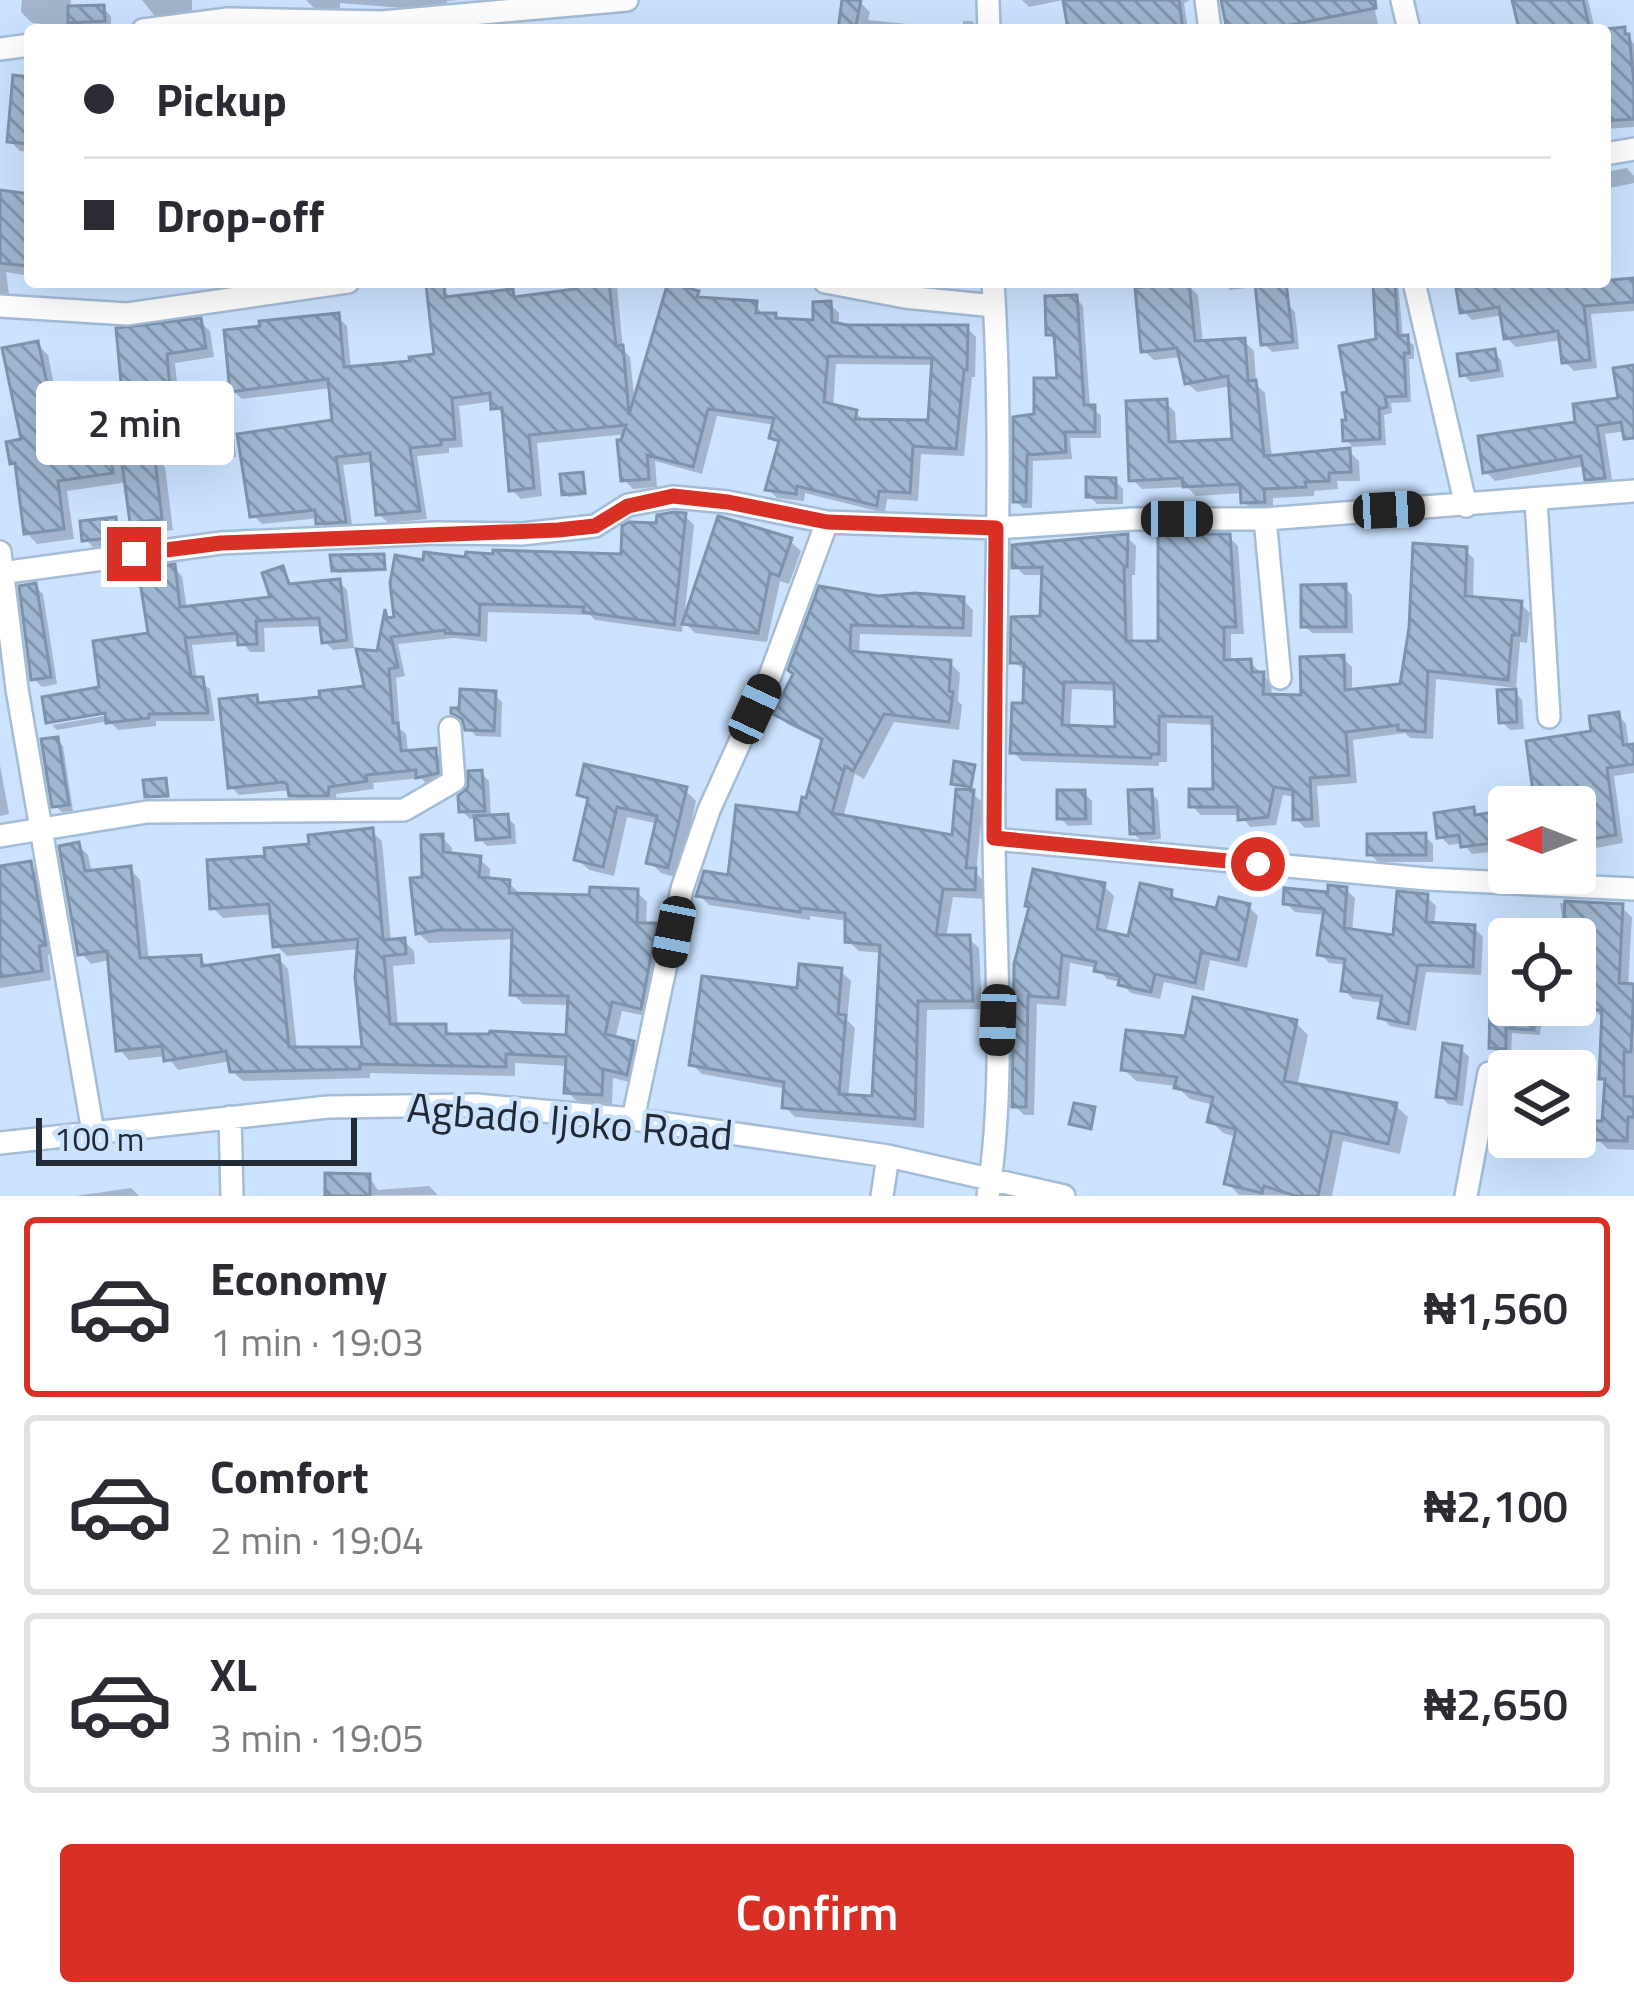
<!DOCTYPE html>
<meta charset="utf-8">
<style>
:root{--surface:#fff;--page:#f2f2f3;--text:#2b2b33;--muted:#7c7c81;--line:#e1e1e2;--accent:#d93025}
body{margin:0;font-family:"Titillium Web",sans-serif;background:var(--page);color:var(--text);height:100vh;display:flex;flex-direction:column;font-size:45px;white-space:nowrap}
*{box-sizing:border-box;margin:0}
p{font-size:39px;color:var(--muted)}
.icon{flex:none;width:66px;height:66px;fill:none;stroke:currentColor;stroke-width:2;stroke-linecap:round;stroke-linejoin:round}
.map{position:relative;height:1196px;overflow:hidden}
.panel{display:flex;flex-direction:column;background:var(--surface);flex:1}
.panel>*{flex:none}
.hud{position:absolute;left:24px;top:24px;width:1587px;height:264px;border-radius:12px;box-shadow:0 12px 48px #0002;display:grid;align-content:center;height:264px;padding:0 60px;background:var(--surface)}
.needle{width:78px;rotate:270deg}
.fabs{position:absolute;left:1488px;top:786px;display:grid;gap:24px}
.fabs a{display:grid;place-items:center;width:108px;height:108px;border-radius:12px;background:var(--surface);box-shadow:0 12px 48px #0002;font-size:60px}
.scale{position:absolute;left:36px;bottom:30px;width:321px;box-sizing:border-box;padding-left:12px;border:6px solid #222b35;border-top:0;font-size:33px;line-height:42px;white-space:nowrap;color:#222b35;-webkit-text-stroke:9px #cbe3ff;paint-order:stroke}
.end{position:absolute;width:54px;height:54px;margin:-27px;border:15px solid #d93025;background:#fff;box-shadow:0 0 0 6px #fff}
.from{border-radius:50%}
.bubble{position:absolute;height:84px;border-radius:12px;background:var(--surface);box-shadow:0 12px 48px #0002;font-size:39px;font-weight:600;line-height:84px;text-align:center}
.car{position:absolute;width:36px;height:72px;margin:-36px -18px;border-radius:15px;box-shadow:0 0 9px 3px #0007;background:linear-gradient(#222 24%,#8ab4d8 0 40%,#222 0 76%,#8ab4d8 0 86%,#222 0)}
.hud b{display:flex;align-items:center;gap:42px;height:114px;font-size:45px}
.hud b+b{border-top:3px solid var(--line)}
.hud i{width:30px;height:30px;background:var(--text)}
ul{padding:21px 0 0;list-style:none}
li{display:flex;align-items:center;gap:36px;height:180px;margin:0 24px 18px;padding:0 36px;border:6px solid var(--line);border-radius:12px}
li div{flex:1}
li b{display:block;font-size:45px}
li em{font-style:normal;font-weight:600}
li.active{border-color:var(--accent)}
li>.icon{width:108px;height:108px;stroke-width:1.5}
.button{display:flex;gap:24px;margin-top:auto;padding:24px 60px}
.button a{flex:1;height:138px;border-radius:12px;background:var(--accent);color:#fff;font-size:48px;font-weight:600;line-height:138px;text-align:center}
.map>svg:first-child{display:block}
.shadow{fill:#0003;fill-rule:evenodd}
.building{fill:url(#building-back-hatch);stroke:#7c93ac;stroke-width:3;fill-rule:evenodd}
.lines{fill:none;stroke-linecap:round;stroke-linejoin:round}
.minor-casing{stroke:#a4bcd6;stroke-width:26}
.minor{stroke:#fff;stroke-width:21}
.route{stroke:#d93025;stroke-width:15}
.labels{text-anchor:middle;stroke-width:9;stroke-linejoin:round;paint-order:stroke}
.street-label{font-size:42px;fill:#222b35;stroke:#cbe3ff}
</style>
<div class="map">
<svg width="1634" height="1196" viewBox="0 0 1634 1196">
<defs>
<pattern id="building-back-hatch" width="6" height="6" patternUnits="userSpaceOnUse" patternTransform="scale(3)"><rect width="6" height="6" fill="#9fb7d1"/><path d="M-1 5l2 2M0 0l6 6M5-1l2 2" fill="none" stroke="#8195aa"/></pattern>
</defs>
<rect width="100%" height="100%" fill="#cbe3ff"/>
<!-- shadow -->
<path class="shadow" d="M22,0H71L70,9L103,8L111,16V28L79,29L70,20L69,26L32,23L21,12Z
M142,0H192V15H154Z
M306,0H458L447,1V5L403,8L340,3V10L314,8Z
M845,0L860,2L870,12L868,20L917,25L922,30H842Z
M1022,0H1063L1029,7Z
M1066,0H1190L1184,3L1188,30H1071Z
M1224,0H1373L1379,30H1339L1338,26L1317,30H1227Z
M1515,0H1588L1595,30H1524Z
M963,21H972L981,30H963Z
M1624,30L1634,44V127L1605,129V32Z
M30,80V152L20,151L10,141Z
M1627,168L1634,176V183L1605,189V172Z
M0,193L30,197V276L6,272L10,302L0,304Z
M1605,259L1610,264L1612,284H1634V311L1591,314L1597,368L1574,371L1565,362L1562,340L1516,347L1507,338L1504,315L1472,320L1463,311L1458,282H1605Z
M577,282H612L617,287L623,349L630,357L635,405L697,294L704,301L755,304L764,316H775L780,321L816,323L830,304L839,313V326L967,328L976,337L975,377H972L964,456L921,454L918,501L887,499L885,513L805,493L804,501L777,498L768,489L781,446L772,437L775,425L717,416L702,474L655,461L657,487L633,489L624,480L627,434L537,443L542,496L521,499L512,490L503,416L494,401L459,406L463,447L449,448V453L417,456L427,519L388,523L379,514L374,462L343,465L353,530L328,531L319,518L262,524L253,515L335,422L332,388L242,399L233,391L338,317L347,326L351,370L413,364L438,356L442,286L452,300L512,293L519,299L578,292ZM836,364L935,365L931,423L866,422L856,413L833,407Z
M1154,282L1188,285L1198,295L1203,343L1244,341L1254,351L1256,384L1265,393L1272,458L1349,451L1359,461L1360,481H1337L1338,489L1314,491V496L1273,498V511L1254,512L1244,502V493L1196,496L1187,487L1142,489L1132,479L1165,402L1175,412L1177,445L1235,442L1232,386L1197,392L1187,383L1182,357L1154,360L1144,351Z
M1223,282H1284L1286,303L1295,312L1299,349L1272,352L1264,344L1256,287L1230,290Z
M1376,282H1398L1403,338L1414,345V359H1409L1411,402L1391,403L1392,413L1384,415L1386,445L1353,447L1346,440L1379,342Z
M1076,298L1083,306L1090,408L1101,415V438H1070L1072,459L1033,461L1032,508H1023L1016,501V419L1037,417L1061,381L1057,342L1049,334Z
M200,322L210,331L214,357L175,363L178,392L221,388L230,397L236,457L196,461L187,451L184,422L136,423L127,414L119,331Z
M37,344L48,355L59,410L102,407L113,417L119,459L153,455L165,467L173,530L145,534L133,521L128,482L67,491L74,539L37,544L27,533L18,468L12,462L24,442Z
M1493,352L1501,360L1504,377L1471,382L1463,375Z
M1634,368V430L1605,434L1613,486L1597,488L1587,478L1585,466L1495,481L1486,472L1621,401Z
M582,475L587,495L568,497L565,494Z
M1115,481L1123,489V504H1097L1089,496Z
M685,516L694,525L684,620L790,541L801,551L789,584L780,581L767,642L695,633L683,621L682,632L595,620L590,615L488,612L487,642L454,638L398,644L405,676L396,678L400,729L406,734L408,753L435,751L444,760L446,781L428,785L421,778L373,783L374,789L336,794L337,803H300L291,790L239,795L231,787L256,698L263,705L323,699L368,689L387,615L392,620L426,563L624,557L659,527Z
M115,520L123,528L124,544L93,547L85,539Z
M1127,537L1136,546L1135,575H1132L1133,644H1161L1229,537L1238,546L1244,634H1231V662H1250L1272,684L1271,698H1304L1343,658L1352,667V692L1403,687L1465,550L1474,559L1473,600L1521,604L1530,613L1527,643L1520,642L1516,688L1436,679L1433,739L1410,738L1405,733L1353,740L1357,783L1317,786L1320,827L1305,828L1296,819V797L1283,795L1276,825L1250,827L1241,815H1201L1192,806L1216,792L1215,725L1167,723V762H1159V766L1022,761L1013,752L1026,707L1027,671L1013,662L1043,619L1044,575H1024L1015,566ZM1072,689L1118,691V730L1070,728Z
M383,557L387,571L338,573L335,570Z
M174,568L182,576L187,610L274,600L266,575L282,570L293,587L339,582L347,590L354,648L333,650L324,641L323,626L264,628L265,652H250L241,641L192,645L197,680L210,689L215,721H156V726L118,730L109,721L57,730L52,725L121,713L119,707L51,719V724L45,700L103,689L96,644L151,635L142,572Z
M35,586L43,594L57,684L42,687L34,679Z
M1344,587L1352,595L1353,633H1312L1304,625Z
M878,599L963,600L973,610L972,637L860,634L859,655L950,663L960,673L958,701L962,705L959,730L894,722L864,779L855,774L843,818L955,839L971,792L983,803L976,873L984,881V899L953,897L946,938H968L979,948L982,1009L927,1010L924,1128L795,1117L785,1107L787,1089L702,1074L692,1064L799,991L841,971L851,981L847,1020L855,1028L848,1098L875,1099L883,953L859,951L848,941V921L810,916V920L709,905L699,895L731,878L801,817L824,742L787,724L777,714L797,674Z
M1515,692L1522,700L1524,729L1510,730L1502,722Z
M494,694L502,702L501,737L476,736L454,712Z
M1618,715L1626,724L1629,747H1634V773L1614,776L1623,843L1575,852V807H1538L1594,734Z
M57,740L63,746L73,811L62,812L55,806Z
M0,765L9,814L0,816Z
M481,773L489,781L491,818L507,817L515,825L516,844L487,846L479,838L478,818L470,819L462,811Z
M685,790L696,801L679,878L661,873L650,862L659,824L627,817L614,876L589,870L577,859L590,804L581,794Z
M1150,792L1158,800L1161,839L1141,841L1133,833Z
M1084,793L1092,801V825L1068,826L1060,818Z
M1473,810L1480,817L1509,813V850L1472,854L1463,843L1449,845L1440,836Z
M371,831L382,841L391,942L404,941L414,951L415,964L393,966L398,1027H444L455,1037L569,1039L570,1005L523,1004L513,994L515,939L429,943L418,933L425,880L442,837L452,848V856L480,859L490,869L489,881L509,883L519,893L592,898L637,892L647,902L646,926H656L666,936L651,1017L622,1011L615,1039L633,1043L643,1054L637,1084L613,1078L612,1104L578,1102L567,1092L568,1066L515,1063V1076L370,1073V1078L243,1081L232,1071L231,1061L178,1070L167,1056L129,1060L119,1049L109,960L91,964L81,953L78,845L88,855L92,873L130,869L140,880L149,961L200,958L209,968L278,958L288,969L297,1050H365L360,949L287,956L276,945L273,914L223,918L213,908L268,859Z
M1425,836L1433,844V862H1378L1370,854Z
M30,865L40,875L54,954L48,955L51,980L0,988V869Z
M1104,886L1114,896L1106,934L1131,939L1171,893L1182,904L1219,912L1249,907L1258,916L1247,968L1210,960L1204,991L1164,982L1160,999L1131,993L1120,982L1107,979L1098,968L1070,963L1066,1006L1037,1004L1034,1115H1024L1015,1106L1017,965Z
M1346,890L1355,898L1352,932L1396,939L1427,897L1436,906L1434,926L1474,928L1483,937L1481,975L1426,972L1416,1031L1390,1026L1381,1017L1384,1003L1353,999L1344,990L1348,965L1329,963L1321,954L1326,915L1295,912L1286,903Z
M1560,903L1621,907L1632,917L1628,987H1634V1150L1608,1149L1597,1139L1605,1124L1607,1083L1602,1077L1605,1020L1593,1009L1594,978L1575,977V939H1565Z
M1498,986L1509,987V1005H1543L1540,1035L1512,1033L1511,1054L1498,1053L1492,1047Z
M1296,1023L1308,1035L1297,1087L1396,1106L1408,1117L1400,1154L1343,1141L1332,1196L1239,1195L1228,1183L1237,1137L1223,1133L1211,1121L1214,1105L1190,1099L1176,1086L1136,1081L1124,1069L1188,1040Z
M1461,1049L1469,1057L1463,1106L1448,1104L1440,1096Z
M369,1177L378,1190L429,1186L438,1195L327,1196Z
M131,1188L139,1196H75Z"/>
<!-- building -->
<path class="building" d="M842,0H861L855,30H838Z
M1063,0H1179L1183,30H1118V27L1068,30Z
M1221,0H1375L1376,8L1265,30H1227Z
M1512,0H1583L1590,30H1535V25L1519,29Z
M104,5L105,21L68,23V6Z
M1625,27V34H1629L1634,83V119L1605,121V29Z
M13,75L30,77V144L7,142Z
M0,190L30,194L28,266L0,263Z
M1634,278V302L1584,306L1590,360L1562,363L1558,331L1504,339L1499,307L1460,313L1455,282H1538V286Z
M574,282H609L616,346L623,345L629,415L668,282L699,291L697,297L757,301L756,313H776V318L813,320V302L831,301L832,322L847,325H968L967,370H964L956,449L913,446L910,493L879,491L877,506L797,486L796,494L765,490L779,441L769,438L774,418L708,409L693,467L647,455L649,479L621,481L617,440H621L626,425L529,435L534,488L509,491L502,408L491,409L490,393L452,398L455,439L441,440V445L410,448L420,511L376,515L370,453L336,457L346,522L316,524L315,510L250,517L237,434L332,420L328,379L230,392L224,330L260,326L259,321L339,313L344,367L410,361L409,357L434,354L426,285L444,283L445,297L513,289L514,297L575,289ZM828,356L932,358L928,420L855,419L857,410L824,402Z
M1151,282H1189L1195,341L1245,338L1248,381L1256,380L1264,456L1350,448L1351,472L1329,473V481L1305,482L1306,487L1264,489L1265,502L1241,503L1240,484L1183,487L1182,478L1129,481L1126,401L1167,399L1169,442L1232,439L1228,376L1185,384L1177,348L1141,352L1135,288L1151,286Z
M1255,282H1286L1293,342L1261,345Z
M1373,282H1395L1398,336L1408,335L1409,353H1404L1406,396L1385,397L1387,407L1379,409L1380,439L1343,441L1342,420H1346L1342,393L1347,392L1339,346L1376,339Z
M1077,295L1084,405H1095V432H1065L1066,452L1027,455L1026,502H1013V417L1034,414V378H1057L1054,335H1046L1045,296Z
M201,318L206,348L167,354L170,390L222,385L228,449L184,452L181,413L124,415L116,328Z
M38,341L52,407L103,404L113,473L58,481L64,529L24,534L15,463L10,464L6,442L21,439L2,348Z
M1495,349L1498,370L1460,376L1457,354Z
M1634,365V438L1624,439L1621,422L1597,426L1605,478L1585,480L1581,456L1483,473L1478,436L1575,422L1573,404L1618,398L1613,368Z
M154,452L162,519L130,523L121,456Z
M583,472L585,493L562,495L560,474Z
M1086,477L1116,478V498L1086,497Z
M674,512L686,513L674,625L583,612L584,607L480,604L479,635L445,633V630L391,637L398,667L389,669L393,723H398L401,751L436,748L438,773L416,778V770L366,775L367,781L329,787L328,796H289L287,784L283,782L228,788L219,699L257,695L258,703L320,697L319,691L364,686L356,649L377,651L385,609L387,618L394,617L390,583L395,555L423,560L424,552L465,557L466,552L493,554V550L621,554L622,526L629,522L656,523L657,515Z
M718,516L792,538L779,576L770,573L758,633L682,624Z
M116,517L118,537L82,541L80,521Z
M1128,534L1127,567H1124L1126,641H1158V534H1230L1236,627H1224V660L1251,659L1252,672H1264L1263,694L1301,695L1300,657L1344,655L1345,690L1400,684L1409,628L1413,543L1467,547L1465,596L1522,601L1519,635H1512L1508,680L1428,671L1425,732L1398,730V725L1346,732L1349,775L1310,778L1312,819L1293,820V790L1274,787L1268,817L1238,820V807H1189V789H1213L1212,717L1159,716V754H1151V758L1010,753L1012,703H1023L1024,663H1010L1011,617L1040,616L1042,567L1012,568V545ZM1064,682L1114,683L1115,727L1062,725Z
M384,554L385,569L332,571L330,555Z
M175,564L180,607L270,597L262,573L283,566L289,584L340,579L347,640L322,643L319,618L256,621L257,644L238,645L237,633L185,638L191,677H203L208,713L149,714V718L106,723L105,713L46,723L42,697L99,687L93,641L148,633L138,569Z
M36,583L51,677L31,680L19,586Z
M1346,584V627H1301V585Z
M819,586L878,596L915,593L964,597L963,628L851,625L850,651L951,660L949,691L953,692L949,722L884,714L853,771L845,766L832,813L952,835L956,789L974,790L966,868H976L975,890L943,889L936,935H970L973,1001H918L915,1119L782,1108L784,1082L689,1065L702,976L797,988L799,964L842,968L838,1014L846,1015L839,1094L872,1096L880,945L845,942V913L801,908L800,912L696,896L704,871L728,875L736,805L799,813L802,797L806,798L822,739L773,714L793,674L788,670Z
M460,689L496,691L494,731L465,730L462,719L451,713V708H459Z
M1516,689L1517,722L1499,723L1497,690Z
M1619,712L1623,745L1634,744V764L1607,768L1616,835L1591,839L1590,833L1575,835V807H1535L1526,741L1591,731L1589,716Z
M58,737L69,805L52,807L41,739Z
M954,761L975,765L971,787L951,784Z
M584,764L687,787L668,868L646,863L657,816L617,807L603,867L574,860L588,798L577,795Z
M482,770L485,811L459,812L458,796L468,787V771Z
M166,778L168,796L145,797L143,780Z
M1152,789L1154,833L1130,834L1128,790Z
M1057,790H1085L1086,819H1057Z
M1474,807L1475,815L1509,810V841L1461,847L1459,835L1437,838L1434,813Z
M508,814L510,837L476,840L474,816Z
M373,828L383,940L405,938L406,954L384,956L390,1024H446V1034H489L490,1031L566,1035L568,996L510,995L512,930H439L416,934L410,878L422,877L421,835L443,834V852L481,856L479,877L510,880L509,893L589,895L590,887L638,889L637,923H657L641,1009L612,1002L605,1034L634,1041L627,1075L603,1069L602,1095L564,1093L566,1057L506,1054V1067L360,1064V1069L230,1072L226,1051L164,1061L162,1046L116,1051L107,951L78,955L59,846L79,842L85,871L131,866L140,958L201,955L202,966L279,955L289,1047H362L355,977L358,939L273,947L269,904L210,909L207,860L265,856L264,848L309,844L308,835Z
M1426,833V855H1367V834Z
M31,861L46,945L39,946L42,971L0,977V866Z
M1033,869L1105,883L1097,929L1128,936L1140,883L1172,890L1171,898L1216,908L1219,897L1250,904L1238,960L1201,952L1195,983L1155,974L1151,992L1118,985L1120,976L1094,971L1096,962L1062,955L1058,998L1028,996L1026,1107H1012L1014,964L1029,907L1025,906Z
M1328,885L1347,887L1344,928L1393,935L1397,891L1428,894L1426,922L1475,925L1473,967L1418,965L1408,1024L1378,1018L1382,996L1341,991L1345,959L1317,955L1324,909L1283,904L1284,888L1328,892Z
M1565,901L1623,904L1619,983L1634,984L1631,1052H1624V1096L1634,1097V1117H1628L1627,1141L1594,1140L1595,1121H1602L1605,1079H1599L1602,1010H1590L1592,969L1575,968V939H1563Z
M1193,997L1297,1020L1284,1081L1397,1103L1388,1144L1332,1131L1318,1196H1296L1264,1186L1262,1193L1224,1184L1236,1129L1207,1122L1213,1097L1174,1088L1177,1077L1121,1070L1126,1030L1185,1036Z
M1490,1005H1536L1534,1030L1506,1028V1049L1489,1048Z
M1443,1043L1462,1046L1456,1099L1436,1097Z
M1074,1103L1095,1107L1091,1129L1069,1124Z
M325,1173L370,1174V1196H325Z"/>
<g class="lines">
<defs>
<path id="minor" d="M988,0L989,30
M1206,0L1210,30
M1402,0L1409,30
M143,30L228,19L382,22L627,0
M0,49L30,45
M1605,154L1634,149
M825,282L905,297L994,306
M1414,282L1466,506
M0,306L127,314L348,282
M1536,500L1549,717
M1265,519L1280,678
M0,552L17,689L93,1132
M0,573L221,543L436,533L522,534L595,526L628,505L673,497L728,502L827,522L996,528L1133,519H1265L1634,491
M0,836L147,812L404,810L454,781L450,728
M994,839L1427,879L1634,889
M230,1117L232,1196
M633,1119L682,889L709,810L770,676L827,522
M0,1143L328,1107L476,1105L633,1119L888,1156L1064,1196
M882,1196L888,1156
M988,1196C1006,1079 995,957 994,840C992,654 1005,467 993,282
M1466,1196L1489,1073"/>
</defs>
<!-- minor casing -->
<use href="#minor" class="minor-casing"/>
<!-- minor -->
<use href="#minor" class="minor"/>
</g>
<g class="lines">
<!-- route -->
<path class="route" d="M134,554L221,543L558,530L595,526L628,506L673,496L728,502L827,522L996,528L994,838L1258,864"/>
</g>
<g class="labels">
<!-- street labels -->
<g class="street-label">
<text transform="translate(570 1121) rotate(5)" y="15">Agbado Ijoko Road</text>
</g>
</g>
</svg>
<div class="fabs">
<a><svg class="needle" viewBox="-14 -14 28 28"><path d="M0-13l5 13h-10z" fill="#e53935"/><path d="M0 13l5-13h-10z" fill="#7c7c81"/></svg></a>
<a><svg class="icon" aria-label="locate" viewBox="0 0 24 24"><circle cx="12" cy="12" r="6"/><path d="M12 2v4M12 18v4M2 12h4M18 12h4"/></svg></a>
<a><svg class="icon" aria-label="layers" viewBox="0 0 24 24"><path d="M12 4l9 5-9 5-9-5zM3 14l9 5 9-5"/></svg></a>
</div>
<div class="scale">100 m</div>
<i class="end from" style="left:1258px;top:864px"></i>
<i class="end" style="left:134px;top:554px"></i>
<div class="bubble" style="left:36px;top:381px;width:198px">2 min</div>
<i class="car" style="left:1389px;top:510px;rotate:87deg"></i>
<i class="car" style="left:1177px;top:519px;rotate:90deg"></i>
<i class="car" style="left:755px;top:709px;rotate:25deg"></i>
<i class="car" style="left:674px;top:932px;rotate:191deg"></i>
<i class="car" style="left:998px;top:1020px;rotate:182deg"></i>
<div class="hud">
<b><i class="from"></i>Pickup</b>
<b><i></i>Drop-off</b>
</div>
</div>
<section class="panel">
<ul>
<li class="active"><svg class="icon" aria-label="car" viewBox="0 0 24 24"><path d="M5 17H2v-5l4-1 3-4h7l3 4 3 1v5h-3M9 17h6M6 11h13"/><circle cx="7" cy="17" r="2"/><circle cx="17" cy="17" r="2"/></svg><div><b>Economy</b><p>1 min · 19:03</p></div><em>₦1,560</em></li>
<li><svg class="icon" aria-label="car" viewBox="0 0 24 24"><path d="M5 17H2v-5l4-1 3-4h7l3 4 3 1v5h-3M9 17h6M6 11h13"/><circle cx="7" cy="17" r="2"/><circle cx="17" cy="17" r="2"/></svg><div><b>Comfort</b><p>2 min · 19:04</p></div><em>₦2,100</em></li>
<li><svg class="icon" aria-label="car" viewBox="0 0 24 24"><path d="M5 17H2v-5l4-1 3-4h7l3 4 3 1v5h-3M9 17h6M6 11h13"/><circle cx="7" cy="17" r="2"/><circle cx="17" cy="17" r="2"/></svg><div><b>XL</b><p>3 min · 19:05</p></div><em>₦2,650</em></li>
</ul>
<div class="button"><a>Confirm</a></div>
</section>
